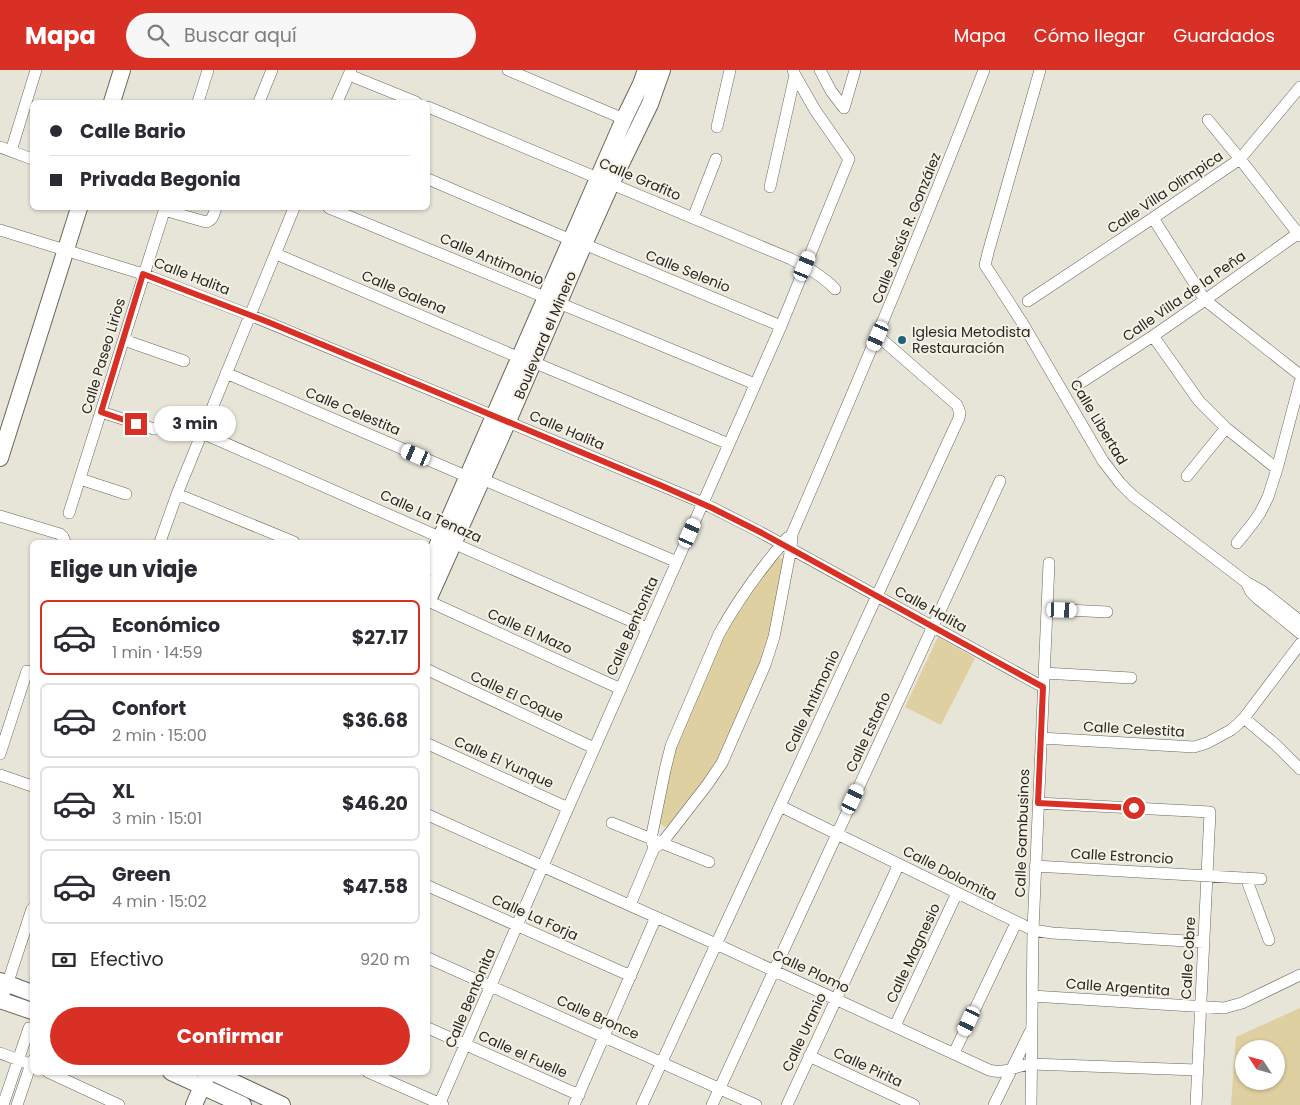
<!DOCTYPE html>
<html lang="es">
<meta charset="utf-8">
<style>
:root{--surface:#fff;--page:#f7f7f7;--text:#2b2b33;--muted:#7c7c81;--line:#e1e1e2;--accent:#d93025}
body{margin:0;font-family:Poppins,sans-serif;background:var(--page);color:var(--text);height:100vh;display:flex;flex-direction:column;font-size:19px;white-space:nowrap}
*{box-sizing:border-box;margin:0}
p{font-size:16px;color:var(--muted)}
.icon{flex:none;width:28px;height:28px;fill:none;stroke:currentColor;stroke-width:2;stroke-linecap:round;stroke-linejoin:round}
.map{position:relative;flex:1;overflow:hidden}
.side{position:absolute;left:30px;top:470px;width:400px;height:535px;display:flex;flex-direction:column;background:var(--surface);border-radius:8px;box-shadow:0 1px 4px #0004}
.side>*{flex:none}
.banner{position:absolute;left:30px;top:30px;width:400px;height:110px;border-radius:8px;box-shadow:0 1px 4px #0004;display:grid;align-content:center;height:110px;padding:0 20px;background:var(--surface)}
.needle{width:32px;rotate:306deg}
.buttons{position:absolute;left:1235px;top:970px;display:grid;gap:10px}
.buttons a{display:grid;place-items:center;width:50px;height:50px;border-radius:50%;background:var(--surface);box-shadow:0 1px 4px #0004;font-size:25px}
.end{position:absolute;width:22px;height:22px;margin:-11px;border:6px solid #d93025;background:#fff;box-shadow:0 0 0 2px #fff}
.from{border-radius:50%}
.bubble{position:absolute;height:35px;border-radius:18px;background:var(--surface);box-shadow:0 1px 4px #0004;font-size:16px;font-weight:700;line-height:35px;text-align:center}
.car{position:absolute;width:15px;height:30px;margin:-15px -8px;border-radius:6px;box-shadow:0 0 4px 1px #0007;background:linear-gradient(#fff 24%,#345 0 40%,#fff 0 76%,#345 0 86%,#fff 0)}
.banner b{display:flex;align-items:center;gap:18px;height:48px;font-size:19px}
.banner b+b{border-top:1px solid var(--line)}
.banner i{width:12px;height:12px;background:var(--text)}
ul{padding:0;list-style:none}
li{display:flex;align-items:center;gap:15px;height:75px;margin:0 10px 8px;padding:0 10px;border:2px solid var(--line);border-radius:8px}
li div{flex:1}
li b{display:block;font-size:19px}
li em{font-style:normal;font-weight:700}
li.selected{border-color:var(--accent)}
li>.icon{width:45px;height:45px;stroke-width:1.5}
h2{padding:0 20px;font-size:22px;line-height:60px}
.pay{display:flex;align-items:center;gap:12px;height:55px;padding:0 20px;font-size:19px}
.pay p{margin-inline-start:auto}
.action{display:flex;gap:10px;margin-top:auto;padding:10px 20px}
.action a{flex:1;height:58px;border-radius:30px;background:var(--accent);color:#fff;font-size:20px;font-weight:700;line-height:58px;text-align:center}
header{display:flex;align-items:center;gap:30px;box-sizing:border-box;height:70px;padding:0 25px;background:var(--accent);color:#fff}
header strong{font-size:24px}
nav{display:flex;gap:28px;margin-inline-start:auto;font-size:18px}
.search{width:350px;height:45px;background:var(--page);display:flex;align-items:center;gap:12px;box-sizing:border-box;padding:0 18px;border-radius:28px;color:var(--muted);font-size:19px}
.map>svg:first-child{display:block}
.green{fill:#ded0a0;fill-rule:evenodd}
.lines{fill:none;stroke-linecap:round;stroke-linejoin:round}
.street-casing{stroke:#6a675d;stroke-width:12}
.secondary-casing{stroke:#6a675d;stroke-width:18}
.street{stroke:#fff;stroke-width:11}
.secondary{stroke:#fff;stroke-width:16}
.route{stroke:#d93025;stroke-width:6}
.poi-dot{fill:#236178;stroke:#f4f1e6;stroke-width:2}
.labels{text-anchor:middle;stroke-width:4;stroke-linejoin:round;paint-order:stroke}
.street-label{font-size:14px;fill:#282722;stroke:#f4f1e6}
.poi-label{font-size:14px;fill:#282722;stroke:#f4f1e6;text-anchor:start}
</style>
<header>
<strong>Mapa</strong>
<div class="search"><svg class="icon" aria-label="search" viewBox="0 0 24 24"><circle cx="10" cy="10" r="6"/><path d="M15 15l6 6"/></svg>Buscar aquí</div>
<nav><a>Mapa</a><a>Cómo llegar</a><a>Guardados</a></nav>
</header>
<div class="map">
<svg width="1300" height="1035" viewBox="0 0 1300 1035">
<rect width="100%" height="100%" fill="#e7e4d8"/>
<!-- green -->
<path class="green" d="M773,488H784L767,578L715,696L667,758L658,753L671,686L727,552Z
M938,567L975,588L941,655L905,637Z
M1300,938V1035H1231L1236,967ZM1244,979H1276V1011H1244Z"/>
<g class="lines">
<defs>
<path id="street" d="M508,0L624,49
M820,0L831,21L844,38
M1040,0L989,179L985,195L1023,254L1103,391L1120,413L1133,426L1246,512L1262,521L1300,551
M349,5L416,32
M198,32L208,0
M259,32L272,0
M337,32L351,0
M428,37L791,189C807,197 823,206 835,219
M844,38L855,0
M1208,50L1240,89L1300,166
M717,57L730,0
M0,77L32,89
M11,81L36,0
M428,109L571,170
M770,117L795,5
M329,138L755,314
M164,140L206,152C213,151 214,143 216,138
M693,148L716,89
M1153,148L1205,230L1300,305
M0,160L143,204L250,245L660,415L703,433L760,462L1043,617
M584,174L781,256
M276,184L520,288
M1028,231L1153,148L1240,89L1300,17
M1153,266L1199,331L1226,358L1277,399
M124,270L184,291
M533,292L729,374
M226,303L468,407
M1082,312L1153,266L1205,230L1300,162
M101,342L154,359
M202,363L647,558
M1187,406L1226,358
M80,409L126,424
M482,409L677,492
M177,424L294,472
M69,443L165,138
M0,446L60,464L63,467L65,472
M160,472L177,424L294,138
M1237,473L1253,453L1260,443L1268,427L1277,399L1300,312
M1247,514L1251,522L1257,528L1300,563
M428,531L621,619
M1047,539L1107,542
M428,600L594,678
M1044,603L1131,608
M1244,648L1276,675L1300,699
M1041,668L1194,677L1207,673L1231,660L1238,654L1244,648L1300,574
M428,674L568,738
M0,684L27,601
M0,705L32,716
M1038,733L1210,742L1196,1035
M780,736L1033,860L1052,863L1204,872
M428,745L716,874L989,1000C1004,1005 1017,995 1031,994L1197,1000
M612,753L709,792
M654,778L651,769L665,700L671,676L719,564C737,531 762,497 787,468
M1035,796L1261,809
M1246,808L1269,870
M428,816L631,906
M630,835L654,778L662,773L707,715L722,693L765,595L774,567L791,478L792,464C859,310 924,156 984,0
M428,888L756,1035
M1032,926L1224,938L1242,933L1300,905
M2,930L32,839
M895,956L957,823
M428,958L579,1025
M0,983L24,992
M954,983L1016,853
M809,986L914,1035
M48,1002L119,1035
M368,1002L443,1035
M3,1035L29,958
M17,1035L32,991
M439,1035L568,738L729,374L781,256L849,89L815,40L795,5L793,0
M574,1035L656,847
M642,1035L959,348L960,343L957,335L878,266
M712,1035L1000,411
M787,1035L899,794
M994,1035L1030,962
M1031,1035L1033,860L1049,493"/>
<path id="secondary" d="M112,32L122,0
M0,388L79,138
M428,497L624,49L641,14L646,0
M428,530L508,351L584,174L611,114L650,34L662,0
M0,911L32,923
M0,930L32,941
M171,1002L243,1035
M212,1002L282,1035
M194,1035L206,1007"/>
</defs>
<!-- street casing -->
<use href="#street" class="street-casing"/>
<!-- secondary casing -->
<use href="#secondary" class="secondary-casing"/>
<!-- street -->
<use href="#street" class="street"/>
<!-- secondary -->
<use href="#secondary" class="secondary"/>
</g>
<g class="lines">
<!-- route -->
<path class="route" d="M136,354L101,342L143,204L268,252L660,415L712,438L760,462L1043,617L1038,733L1134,738"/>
</g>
<!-- markers -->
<circle class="poi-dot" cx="902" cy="270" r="5"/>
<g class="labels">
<!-- street labels -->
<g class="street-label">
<text transform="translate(640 109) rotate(23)" y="5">Calle Grafito</text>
<text transform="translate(1165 122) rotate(-34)" y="5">Calle Villa Olímpica</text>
<text transform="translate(906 158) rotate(-68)" y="5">Calle Jesús R. González</text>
<text transform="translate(492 189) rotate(23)" y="5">Calle Antimonio</text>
<text transform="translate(688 201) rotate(22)" y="5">Calle Selenio</text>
<text transform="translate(192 206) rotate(21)" y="5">Calle Halita</text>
<text transform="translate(404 222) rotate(23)" y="5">Calle Galena</text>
<text transform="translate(1184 226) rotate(-35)" y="5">Calle Villa de la Peña</text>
<text transform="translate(545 265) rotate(-67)" y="5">Boulevard el Minero</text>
<text transform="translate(103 286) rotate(-73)" y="5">Calle Paseo Lirios</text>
<text transform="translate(353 341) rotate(23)" y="5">Calle Celestita</text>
<text transform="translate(1099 352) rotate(59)" y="5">Calle Libertad</text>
<text transform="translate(567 360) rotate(23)" y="5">Calle Halita</text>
<text transform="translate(431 446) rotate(24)" y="5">Calle La Tenaza</text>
<text transform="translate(931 539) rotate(29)" y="5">Calle Halita</text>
<text transform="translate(632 556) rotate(-66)" y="5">Calle Bentonita</text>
<text transform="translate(530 561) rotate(24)" y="5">Calle El Mazo</text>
<text transform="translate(517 626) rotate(25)" y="5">Calle El Coque</text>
<text transform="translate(812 631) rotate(-65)" y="5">Calle Antimonio</text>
<text transform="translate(1134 659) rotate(3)" y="5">Calle Celestita</text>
<text transform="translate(868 662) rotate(-65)" y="5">Calle Estaño</text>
<text transform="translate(504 692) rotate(24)" y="5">Calle El Yunque</text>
<text transform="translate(1022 763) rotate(-88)" y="5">Calle Gambusinos</text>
<text transform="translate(1122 786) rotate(3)" y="5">Calle Estroncio</text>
<text transform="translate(950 803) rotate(27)" y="5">Calle Dolomita</text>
<text transform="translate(535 847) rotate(24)" y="5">Calle La Forja</text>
<text transform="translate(913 883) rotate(-65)" y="5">Calle Magnesio</text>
<text transform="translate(1188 888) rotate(-87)" y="5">Calle Cobre</text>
<text transform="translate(811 901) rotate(25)" y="5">Calle Plomo</text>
<text transform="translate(1118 917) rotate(4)" y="5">Calle Argentita</text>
<text transform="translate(470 928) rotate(-67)" y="5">Calle Bentonita</text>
<text transform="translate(598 947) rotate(24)" y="5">Calle Bronce</text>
<text transform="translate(804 962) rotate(-65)" y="5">Calle Uranio</text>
<text transform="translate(523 984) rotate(24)" y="5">Calle el Fuelle</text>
<text transform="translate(868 997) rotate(25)" y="5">Calle Pirita</text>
</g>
<!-- poi labels -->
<g class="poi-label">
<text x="912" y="267">Iglesia Metodista<tspan x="912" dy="16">Restauración</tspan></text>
</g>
</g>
</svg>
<div class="buttons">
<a><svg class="needle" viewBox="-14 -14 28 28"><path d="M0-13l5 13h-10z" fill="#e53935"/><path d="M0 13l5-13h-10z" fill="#7c7c81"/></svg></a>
</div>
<i class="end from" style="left:1134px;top:738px"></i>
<i class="end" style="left:136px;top:354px"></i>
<div class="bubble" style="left:154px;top:336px;width:82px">3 min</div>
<i class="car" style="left:805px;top:196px;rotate:23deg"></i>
<i class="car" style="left:878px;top:266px;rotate:204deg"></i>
<i class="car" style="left:416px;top:385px;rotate:293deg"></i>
<i class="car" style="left:690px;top:463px;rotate:24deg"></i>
<i class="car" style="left:1062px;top:540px;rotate:92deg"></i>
<i class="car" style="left:853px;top:729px;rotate:25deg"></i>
<i class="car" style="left:969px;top:951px;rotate:205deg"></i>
<div class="banner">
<b><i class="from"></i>Calle Bario</b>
<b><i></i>Privada Begonia</b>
</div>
<section class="side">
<h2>Elige un viaje</h2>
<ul>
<li class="selected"><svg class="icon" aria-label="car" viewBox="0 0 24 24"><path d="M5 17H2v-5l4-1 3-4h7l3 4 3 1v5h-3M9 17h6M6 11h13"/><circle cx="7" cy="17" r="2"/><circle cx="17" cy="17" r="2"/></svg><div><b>Económico</b><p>1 min · 14:59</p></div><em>$27.17</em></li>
<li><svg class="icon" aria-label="car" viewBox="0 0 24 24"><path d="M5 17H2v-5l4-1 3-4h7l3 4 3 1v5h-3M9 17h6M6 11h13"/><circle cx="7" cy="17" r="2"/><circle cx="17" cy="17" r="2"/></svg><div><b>Confort</b><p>2 min · 15:00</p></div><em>$36.68</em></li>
<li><svg class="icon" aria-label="car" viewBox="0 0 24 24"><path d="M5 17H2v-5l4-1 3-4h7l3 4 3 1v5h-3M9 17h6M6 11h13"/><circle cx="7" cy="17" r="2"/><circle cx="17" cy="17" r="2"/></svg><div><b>XL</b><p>3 min · 15:01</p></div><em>$46.20</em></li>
<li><svg class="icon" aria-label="car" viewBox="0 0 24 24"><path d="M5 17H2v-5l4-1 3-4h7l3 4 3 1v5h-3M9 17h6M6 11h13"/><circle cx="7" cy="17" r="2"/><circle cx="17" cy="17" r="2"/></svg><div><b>Green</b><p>4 min · 15:02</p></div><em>$47.58</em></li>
</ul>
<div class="pay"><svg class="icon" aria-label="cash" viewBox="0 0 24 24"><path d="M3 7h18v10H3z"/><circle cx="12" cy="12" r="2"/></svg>Efectivo<p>920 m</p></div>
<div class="action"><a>Confirmar</a></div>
</section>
</div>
